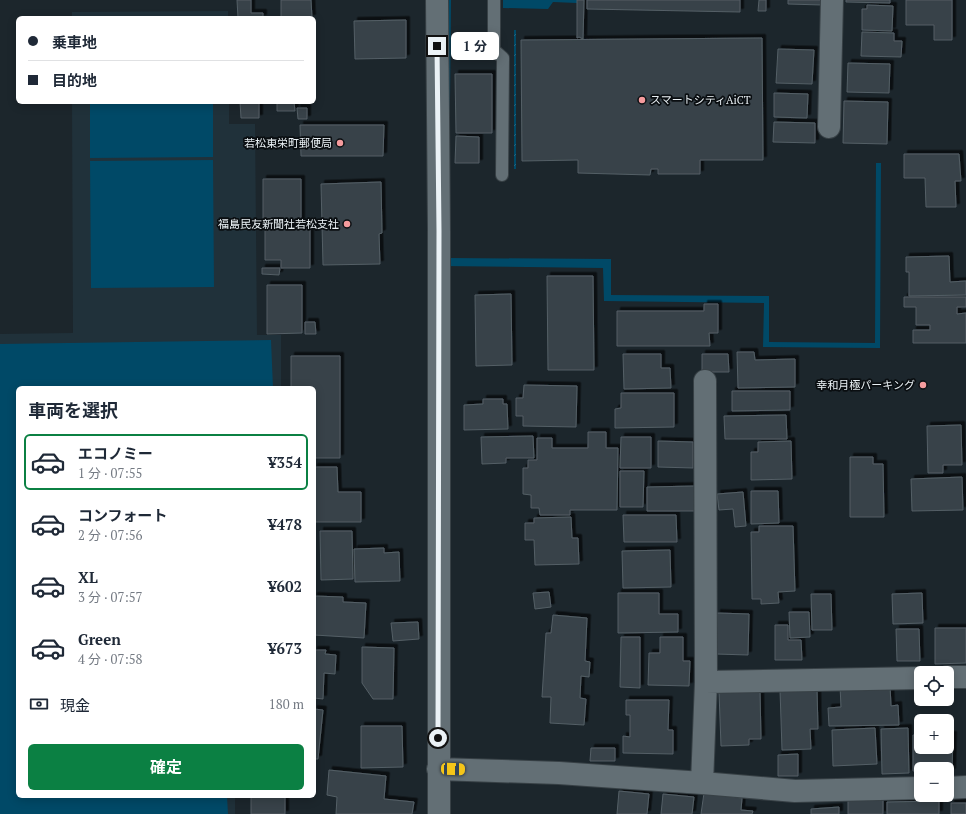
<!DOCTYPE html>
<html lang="ja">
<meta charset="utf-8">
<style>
:root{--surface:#fff;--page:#f6f6f7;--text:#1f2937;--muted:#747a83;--line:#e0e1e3;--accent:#0b8043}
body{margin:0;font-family:"PT Serif","Noto Sans JP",serif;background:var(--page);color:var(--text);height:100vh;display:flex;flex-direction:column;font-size:15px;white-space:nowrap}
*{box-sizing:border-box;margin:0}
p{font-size:13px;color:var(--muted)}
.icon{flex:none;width:22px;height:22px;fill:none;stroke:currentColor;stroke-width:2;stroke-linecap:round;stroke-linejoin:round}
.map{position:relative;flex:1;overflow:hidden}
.details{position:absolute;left:16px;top:386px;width:300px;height:412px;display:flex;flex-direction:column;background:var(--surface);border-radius:6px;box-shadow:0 2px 10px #0003}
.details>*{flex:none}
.banner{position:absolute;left:16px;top:16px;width:300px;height:88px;border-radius:6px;box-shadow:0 2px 10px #0003;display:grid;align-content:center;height:88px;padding:0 12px;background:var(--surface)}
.controls{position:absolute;left:914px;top:666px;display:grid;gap:8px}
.controls a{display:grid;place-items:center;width:40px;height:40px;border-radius:6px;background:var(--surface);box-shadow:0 2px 10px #0003;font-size:20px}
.end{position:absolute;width:18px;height:18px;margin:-9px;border:5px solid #ebf2f6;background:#111;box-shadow:0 0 0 2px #111}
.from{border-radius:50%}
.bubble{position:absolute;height:28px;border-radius:6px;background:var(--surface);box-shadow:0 2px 10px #0003;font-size:13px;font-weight:700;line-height:28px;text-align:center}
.car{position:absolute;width:12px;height:24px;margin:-12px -6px;border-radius:5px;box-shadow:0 0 3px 1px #0007;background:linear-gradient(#f5c518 24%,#345 0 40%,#f5c518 0 76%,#345 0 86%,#f5c518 0)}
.banner b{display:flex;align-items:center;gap:14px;height:38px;font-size:15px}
.banner b+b{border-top:1px solid var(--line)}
.banner i{width:10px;height:10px;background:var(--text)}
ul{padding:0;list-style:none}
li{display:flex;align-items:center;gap:12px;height:56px;margin:0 8px 6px;padding:0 4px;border:2px solid transparent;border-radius:6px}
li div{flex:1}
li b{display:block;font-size:15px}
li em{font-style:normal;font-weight:700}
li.selected{border-color:var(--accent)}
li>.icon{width:36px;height:36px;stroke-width:1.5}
h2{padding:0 12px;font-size:18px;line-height:48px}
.pay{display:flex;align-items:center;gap:10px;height:44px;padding:0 12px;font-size:15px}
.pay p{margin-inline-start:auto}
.primary-button{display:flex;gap:8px;margin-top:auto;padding:8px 12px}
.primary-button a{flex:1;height:46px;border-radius:6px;background:var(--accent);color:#fff;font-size:16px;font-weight:700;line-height:46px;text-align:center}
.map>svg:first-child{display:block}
.built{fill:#20313a}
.grass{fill:#004967}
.garden{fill:url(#garden-furrows)}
.building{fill:#384349;stroke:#545f66;filter:url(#shadow)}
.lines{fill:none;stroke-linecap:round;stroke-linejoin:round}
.lane-casing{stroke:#384146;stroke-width:14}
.street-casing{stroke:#384146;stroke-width:24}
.lane{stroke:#636f75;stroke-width:12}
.street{stroke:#636f75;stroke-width:22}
.route{stroke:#ebf2f6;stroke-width:5}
.poi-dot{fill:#f59b9d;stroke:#0a0e11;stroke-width:1.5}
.labels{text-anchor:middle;stroke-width:3.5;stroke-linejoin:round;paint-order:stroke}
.poi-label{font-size:11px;fill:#ebf2f6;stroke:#0a0e11;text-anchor:end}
</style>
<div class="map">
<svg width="966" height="814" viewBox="0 0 966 814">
<defs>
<pattern id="garden-furrows" width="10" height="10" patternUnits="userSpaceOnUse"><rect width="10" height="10" fill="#004967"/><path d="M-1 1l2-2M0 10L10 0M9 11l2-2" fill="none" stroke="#25647d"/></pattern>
<filter id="shadow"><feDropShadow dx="3.5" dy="-3.5" stdDeviation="0" flood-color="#0009"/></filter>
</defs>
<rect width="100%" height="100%" fill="#1c262c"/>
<!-- built -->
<path class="built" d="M228,11V18H72V12Z
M72,102H229V124H255L257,335H281V388H18V796H235V814H0V334L73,333Z"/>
<!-- grass -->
<path class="grass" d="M445,0H451L449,200Z
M503,0H577V3L553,2L548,9L503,8Z
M90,102H213V157L90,158Z
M213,160L214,287L91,288L90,161Z
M876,163H881L880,348L763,347L764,303L604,301L603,268L442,266L448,258L611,259V295L769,296V342L875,343Z
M271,340L273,388H18V796H227L228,814H0V344Z"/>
<!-- garden -->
<path class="garden" d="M514,30H516V169H514Z"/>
<!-- building -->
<path class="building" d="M237,0H251V13H263V18H238Z
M281,0H311L312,18H281Z
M577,0H584L583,39L579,37L577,38Z
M587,0H740V12L587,9Z
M759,0H766V11H758Z
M788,0H822V5L788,4Z
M846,0H890V3L846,2Z
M906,0H952V40H934V25H906Z
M867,5L893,6L892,31L862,30V9H867Z
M406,20V58L355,59L354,21Z
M862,32L894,33V41H902L901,57L861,56Z
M762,38L763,160H700V174H658V169H651L650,175L578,173V160L522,161L521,40Z
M778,49L814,50L812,84L776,83Z
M848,63L890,64L889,93L847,92Z
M455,74H492V133H456Z
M774,93L808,94L807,118L774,117Z
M844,101L888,102L887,144L843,143Z
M240,102H259V118H241Z
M277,102H294L295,111H277Z
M297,108H307V119H298Z
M774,122L815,123V143L773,142Z
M300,125H384L383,156H301Z
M456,136L479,137V163H455Z
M904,154H959L961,181H955L956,207H926L925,178H904Z
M263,179H301V223H263Z
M381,182L382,233L379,234L380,264L323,265L321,184Z
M265,228H310V268H281V260H265Z
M949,256L950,282L966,281V295L909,296V272H906V257Z
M262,268H280L279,275L262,274Z
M547,276H593L594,370H548Z
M267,285H302V333L267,334Z
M511,294L512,365L476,366L475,295Z
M904,297H966V307H957V314L966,313V343H913V330H930V325H916V307H904Z
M704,304H718V333H709L710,346H617V311H704Z
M305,322H315L316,334H305Z
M737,352H754L755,360L795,359V387L738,388Z
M623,354H661V368H670L671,388L624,389Z
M702,354H728L729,372H702Z
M291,356H340V458H314V388H291Z
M524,385L577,386L576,427L523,426V416H516V398H523Z
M732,391H790V410L732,411Z
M621,393H674V427L615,428V409L621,408Z
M483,399H503V404H507L508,429L464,430V405L483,404Z
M786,415L787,439H725L724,416Z
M961,425L962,465H943V473H928L927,426Z
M588,432H606V448H618L617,510H570V515H540L539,508H531V495L523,494V468H528V460H537V438H552V448H588Z
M533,436L534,458H506V463L482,464L481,437Z
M621,437H651V468H620Z
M658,441L693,442V468L658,467Z
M791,441L792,479L751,480V452H758V442Z
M850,457H873V464H883L884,517H850Z
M314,467H337L338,492H361V522H314Z
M620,471H644L643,507H620Z
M962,477L963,510L912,511L911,479Z
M696,486V511H647V487Z
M751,491H778L779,523L751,524Z
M743,492L746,526L735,527L733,509L719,510L717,494Z
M623,515H676L677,542H624Z
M571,517L572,538H578L579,564L535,565L534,540H525V523H534V518Z
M759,526H793L795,591L778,592L779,603L761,604V599H752L751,532H759Z
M320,531H352L353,579L321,580Z
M384,548V553L399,552L400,581L355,582L354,549Z
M670,550L671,587L623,588L622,551Z
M549,592L551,607L535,609L533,593Z
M618,593H659V614H678V632L618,633Z
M922,593L923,623L893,624L892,594Z
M811,594H831L832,630H812Z
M314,596L343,597V602L366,603L364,638L314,635Z
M789,612H809L810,637L790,638Z
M717,613L749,614L748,655L716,654Z
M553,615L587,618L585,661L590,662L589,677L581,676L580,698L586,699L584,725L550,723L551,697H542L546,633H551Z
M418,622L419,639L393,641L391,623Z
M775,625H788V640H801L802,660H775Z
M935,628H966V663L935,664Z
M896,629H919L920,661H897Z
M621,637H640V688L620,687Z
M660,637H683V661H690L689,686L648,685L649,653H660Z
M362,647L394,648L393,699H373L362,683Z
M314,650H326L325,654L336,655L335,674L324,673L323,699L314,698Z
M890,685L891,706L898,705L899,725L829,726L828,708L841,707L840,686Z
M817,689L818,729H810L811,749L782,750L780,690Z
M760,691L761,739H749V745L721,746L719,692Z
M626,700H669L668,730H673V754L623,753V736L630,737V715H626Z
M314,709L323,710L318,759H314Z
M361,726H402L403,767L361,768Z
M875,728L877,764L833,766L832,730Z
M908,728L909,773L882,774L881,729Z
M913,735H921V747H947V735H953L952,772H947V769H921V771H913Z
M591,748H615V761H590Z
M798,754V776H778V755Z
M329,770L386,776L384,799L414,802L412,814H336L337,797L327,795Z
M619,791L649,794L647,814H617Z
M704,793L742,798L741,810L753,811L752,814H701Z
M663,794L694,797L692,814H661Z
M251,796H285V814H251Z
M883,799V814H848V800Z
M939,801V814H887V802Z
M951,803H966V814H951Z
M839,807V814H811V809Z"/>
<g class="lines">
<defs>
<path id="lane" d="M494,0V50L503,58L502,175"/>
<path id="street" d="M437,0L439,231V814
M829,127L832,0
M947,677H966
M706,682L921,678
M438,769L559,773L702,783L795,791L921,788
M702,783L706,682L705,381
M947,788L966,787"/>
</defs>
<!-- lane casing -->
<use href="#lane" class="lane-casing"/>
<!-- street casing -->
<use href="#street" class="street-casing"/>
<!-- lane -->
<use href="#lane" class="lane"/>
<!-- street -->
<use href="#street" class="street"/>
</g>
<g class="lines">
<!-- route -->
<path class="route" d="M437,46L439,231L438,738"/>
</g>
<!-- markers -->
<g class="poi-dot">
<circle cx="642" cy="100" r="4"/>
<circle cx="340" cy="143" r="4"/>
<circle cx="347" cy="224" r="4"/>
<circle cx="923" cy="385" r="4"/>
</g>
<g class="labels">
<!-- poi labels -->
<g class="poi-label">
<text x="650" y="104" text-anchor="start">スマートシティAiCT</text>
<text x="332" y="147">若松東栄町郵便局</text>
<text x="339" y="228">福島民友新聞社若松支社</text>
<text x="915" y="389">幸和月極パーキング</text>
</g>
</g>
</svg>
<div class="controls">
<a><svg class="icon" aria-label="locate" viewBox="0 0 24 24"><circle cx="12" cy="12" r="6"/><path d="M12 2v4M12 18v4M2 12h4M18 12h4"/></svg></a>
<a>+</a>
<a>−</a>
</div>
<i class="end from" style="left:438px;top:738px"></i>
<i class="end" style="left:437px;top:46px"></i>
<div class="bubble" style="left:451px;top:32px;width:48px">1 分</div>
<i class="car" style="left:453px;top:769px;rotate:92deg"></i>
<div class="banner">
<b><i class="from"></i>乗車地</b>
<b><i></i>目的地</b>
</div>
<section class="details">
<h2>車両を選択</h2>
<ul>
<li class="selected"><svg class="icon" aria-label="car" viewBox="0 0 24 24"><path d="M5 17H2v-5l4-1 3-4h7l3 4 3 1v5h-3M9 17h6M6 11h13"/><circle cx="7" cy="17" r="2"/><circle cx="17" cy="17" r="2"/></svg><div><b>エコノミー</b><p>1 分 · 07:55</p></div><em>¥354</em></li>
<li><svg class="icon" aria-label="car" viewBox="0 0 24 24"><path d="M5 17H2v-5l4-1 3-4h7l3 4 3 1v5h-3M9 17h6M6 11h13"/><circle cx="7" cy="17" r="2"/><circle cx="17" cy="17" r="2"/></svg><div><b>コンフォート</b><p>2 分 · 07:56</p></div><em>¥478</em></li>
<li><svg class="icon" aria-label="car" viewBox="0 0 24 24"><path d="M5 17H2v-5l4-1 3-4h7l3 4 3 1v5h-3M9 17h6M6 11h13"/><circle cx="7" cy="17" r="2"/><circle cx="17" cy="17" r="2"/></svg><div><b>XL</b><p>3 分 · 07:57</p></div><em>¥602</em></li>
<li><svg class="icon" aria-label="car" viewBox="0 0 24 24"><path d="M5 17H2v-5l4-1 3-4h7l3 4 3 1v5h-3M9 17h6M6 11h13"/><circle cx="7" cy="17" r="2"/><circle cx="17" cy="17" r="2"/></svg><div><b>Green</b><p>4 分 · 07:58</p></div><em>¥673</em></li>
</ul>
<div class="pay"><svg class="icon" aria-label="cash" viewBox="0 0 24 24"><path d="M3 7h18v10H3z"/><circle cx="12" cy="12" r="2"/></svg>現金<p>180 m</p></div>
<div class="primary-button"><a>確定</a></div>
</section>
</div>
